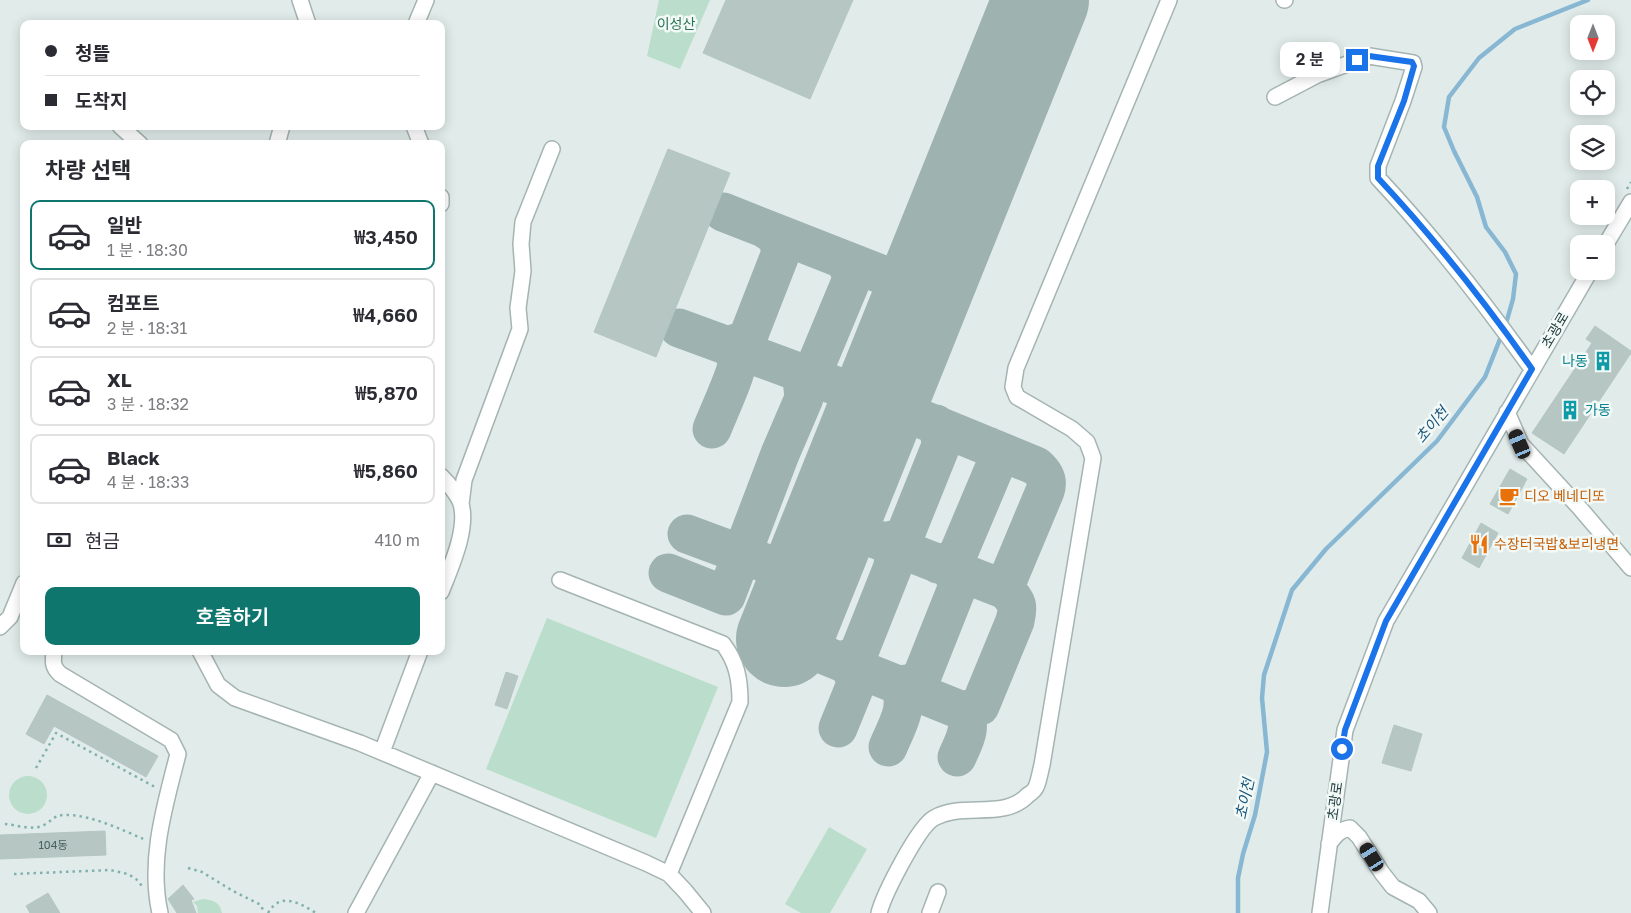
<!DOCTYPE html>
<html lang="ko">
<meta charset="utf-8">
<style>
:root{--surface:#fff;--page:#f2f2f3;--text:#2b2b33;--muted:#7c7c81;--line:#e1e1e2;--accent:#0f766e}
body{margin:0;font-family:"Golos Text","Noto Sans KR",sans-serif;background:var(--page);color:var(--text);height:100vh;display:flex;flex-direction:column;font-size:19px;white-space:nowrap}
*{box-sizing:border-box;margin:0}
p{font-size:16px;color:var(--muted)}
.icon{flex:none;width:28px;height:28px;fill:none;stroke:currentColor;stroke-width:2;stroke-linecap:round;stroke-linejoin:round}
.map{position:relative;flex:1;overflow:hidden}
.side{position:absolute;left:20px;top:140px;width:425px;height:515px;display:flex;flex-direction:column;background:var(--surface);border-radius:10px;box-shadow:0 2px 12px #0003}
.side>*{flex:none}
.banner{position:absolute;left:20px;top:20px;width:425px;height:110px;border-radius:10px;box-shadow:0 2px 12px #0003;display:grid;align-content:center;height:110px;padding:0 25px;background:var(--surface)}
.needle{width:32px;rotate:180deg}
.buttons{position:absolute;left:1570px;top:15px;display:grid;gap:10px}
.buttons a{display:grid;place-items:center;width:45px;height:45px;border-radius:10px;background:var(--surface);box-shadow:0 2px 12px #0003;font-size:25px}
.end{position:absolute;width:22px;height:22px;margin:-11px;border:6px solid #1a73e8;background:#fff;box-shadow:0 0 0 2px #fff}
.from{border-radius:50%}
.bubble{position:absolute;height:35px;border-radius:10px;background:var(--surface);box-shadow:0 2px 12px #0003;font-size:16px;font-weight:600;line-height:35px;text-align:center}
.car{position:absolute;width:15px;height:30px;margin:-15px -8px;border-radius:6px;box-shadow:0 0 4px 1px #0007;background:linear-gradient(#222 24%,#8ab4d8 0 40%,#222 0 76%,#8ab4d8 0 86%,#222 0)}
.banner b{display:flex;align-items:center;gap:18px;height:48px;font-size:19px}
.banner b+b{border-top:1px solid var(--line)}
.banner i{width:12px;height:12px;background:var(--text)}
ul{padding:0;list-style:none}
li{display:flex;align-items:center;gap:15px;height:70px;margin:0 10px 8px;padding:0 15px;border:2px solid var(--line);border-radius:10px}
li div{flex:1}
li b{display:block;font-size:19px}
li em{font-style:normal;font-weight:600}
li.selected{border-color:var(--accent)}
li>.icon{width:45px;height:45px;stroke-width:1.5}
h2{padding:0 25px;font-size:22px;line-height:60px}
.pay{display:flex;align-items:center;gap:12px;height:55px;padding:0 25px;font-size:19px}
.pay p{margin-inline-start:auto}
.button{display:flex;gap:10px;margin-top:auto;padding:10px 25px}
.button a{flex:1;height:58px;border-radius:10px;background:var(--accent);color:#fff;font-size:20px;font-weight:600;line-height:58px;text-align:center}
.map>svg:first-child{display:block}
.green{fill:#badecb}
.lines{fill:none;stroke-linecap:round;stroke-linejoin:round}
.stream{stroke:#88b7d3;stroke-width:4.5}
.taxiway{stroke:#9eb2b0;stroke-width:39}
.runway{stroke:#9eb2b0;stroke-width:96}
.building{fill:#b6c7c3;stroke:#b4c6c2}
.minor-casing{stroke:#a4b4b2;stroke-width:18}
.path{stroke:#81b1ac;stroke-width:2.5;stroke-dasharray:2.5 4;stroke-linecap:butt}
.minor{stroke:#fff;stroke-width:15}
.route{stroke:#1a73e8;stroke-width:6}
.labels{text-anchor:middle;stroke-width:5;stroke-linejoin:round;paint-order:stroke}
.number-label{font-size:11px;fill:#46605e}
.park-label{font-size:14px;fill:#2a7557;stroke:#f2f9f7}
.street-label{font-size:14px;fill:#213d3c;stroke:#f2f9f7}
.culture-label{font-size:14px;fill:#0d838f;stroke:#f2f9f7;text-anchor:end}
.food-label{font-size:14px;fill:#c56008;stroke:#f2f9f7;text-anchor:start}
.water-label{font-size:15px;font-style:italic;fill:#1a567b;stroke:#f2f9f7}
</style>
<div class="map">
<svg width="1631" height="913" viewBox="0 0 1631 913">
<rect width="100%" height="100%" fill="#e1ecea"/>
<!-- green -->
<path class="green" d="M659,0H710L680,69L647,56Z
M547,618L718,687L656,838L486,769Z
M9 795a19 19 0 1 1 38 0a19 19 0 1 1-38 0Z
M829,827L867,849L830,913H801L785,904Z
M203,899C213,900 220,902 222,913H198L197,906L193,902Z"/>
<g class="lines">
<!-- stream -->
<path class="stream" d="M1505,327L1513,299L1516,274L1505,252L1486,227L1477,197L1454,151L1444,127L1449,97L1479,58L1515,29L1588,0
M1238,913V878L1243,854L1255,815L1267,752L1262,698L1264,675L1292,590L1326,549L1437,441L1485,377L1502,334"/>
<!-- taxiway -->
<path class="taxiway" d="M723,212L924,291
M679,328L880,402L1036,466C1044,473 1049,480 1045,491L1009,577L999,583L990,584
M727,346L740,342L748,337L780,255C780,239 778,237 765,229
M802,373L812,369L816,365L851,281V274L845,260
M712,429C717,416 737,373 737,362C736,355 733,351 727,346
M687,534L808,579
M884,542L897,539L905,535L940,448L941,440L936,424
M938,564L950,561L958,554L996,464L994,455L988,446
M668,573L726,596L780,454L804,398L802,379L796,371
M784,639L963,711L980,706L1015,621C1019,604 1017,603 1006,590L832,522
M841,662L854,656L859,652L892,569C895,557 895,549 884,542
M838,728L855,686V678L848,664
M888,747C897,725 909,709 900,685L913,683L922,676L957,588L956,578L949,568
M957,757C964,741 973,727 963,711"/>
<!-- runway -->
<path class="runway" d="M784,639L1041,0"/>
</g>
<!-- building -->
<path class="building" d="M726,0H853L810,99L703,53Z
M668,149L730,173L656,357L594,332Z
M1595,326L1631,351V353L1564,454L1532,433L1592,343L1586,339Z
M1510,469L1527,479L1508,514L1490,504Z
M1481,523L1498,533L1479,568L1462,558Z
M506,672L518,676L507,709L495,705Z
M47,695L158,756L146,777L54,726L44,744L26,734Z
M1394,725L1422,734L1411,771L1382,763Z
M105,831L106,855L0,859V835Z
M183,885L194,899L191,900L196,913H177L168,899Z
M48,893L60,913H30L26,906Z"/>
<g class="lines">
<defs>
<path id="minor" d="M300,0L308,24
M1284,0H1285
M416,24L426,0
M1275,97L1317,75L1369,56L1413,63L1414,67L1403,101L1378,166V178C1434,238 1484,302 1532,369
M120,126L140,144
M414,126L421,144
M277,144L282,126
M441,197V204
M1606,244L1631,202
M1507,412L1521,444L1578,506L1631,568
M441,476C449,484 455,491 460,501C470,526 450,569 441,592
M461,504L464,480L520,329L518,308L523,271L521,244L523,222L552,149
M560,580L723,644C737,662 740,680 740,702L669,874
M0,627L10,617L24,583
M54,651C53,661 52,667 60,674L171,740L178,754C165,805 148,860 160,913
M200,651L218,685L235,698L360,743L646,863L669,874L685,891L703,913
M382,752L420,651
M1329,844C1335,836 1339,830 1350,828L1359,837L1382,873L1393,887L1419,901L1429,913
M356,913L432,773
M879,913C884,894 918,827 934,818C964,801 1003,821 1028,795C1031,793 1035,790 1036,787C1039,781 1040,772 1042,765L1093,458L1087,442L1072,429L1017,397L1013,387L1016,368L1169,0
M930,913L938,892
M1320,913L1345,730L1386,621L1590,271"/>
</defs>
<!-- minor casing -->
<use href="#minor" class="minor-casing"/>
<!-- path -->
<path class="path" d="M1627,189L1631,182
M36,768L56,733L155,787
M5,824C17,825 33,831 44,825C51,821 55,815 64,815C90,814 122,830 146,840
M188,868L202,872L233,891L261,905L264,913
M14,874L110,870L128,874L136,879L142,886
M268,913C280,892 298,902 316,913"/>
<!-- minor -->
<use href="#minor" class="minor"/>
</g>
<g class="lines">
<!-- route -->
<path class="route" d="M1342,749L1345,730L1386,621L1532,369C1485,302 1434,238 1378,178V166L1404,101L1414,66L1412,62L1369,56L1357,60"/>
</g>
<!-- icons -->
<defs>
<symbol id="building-bare" viewBox="-9 -9 18 18"><path d="M-4-6H4V6H1V3H-1V6H-4ZM-2.5-4.3h1.7v1.8h-1.7ZM.8-4.3h1.7v1.8H.8ZM-2.5-1h1.7V.8h-1.7ZM.8-1h1.7V.8H.8Z" fill="#0f9aa8" stroke="#f2f9f7" stroke-width="2.5" paint-order="stroke"/></symbol>
<symbol id="cafe-bare" viewBox="-9 -9 18 18"><path d="M-5.5-4.5H6V0H3Q3 3.5 0 3.5H-2.5Q-5.5 3.5-5.5 0ZM3-3.2v2h1.7v-2ZM-6 4.5H4V6H-6Z" fill="#e8710a" stroke="#f2f9f7" stroke-width="2.5" paint-order="stroke"/></symbol>
<symbol id="restaurant-bare" viewBox="-9 -9 18 18"><path d="M-5-6h1v4h1v-4h1v4h1v-4h1v5L-1.5 .5V6h-2V.5L-5-1ZM5-6V6H3V1.5H1.5Q1.5-4 5-6Z" fill="#e8710a" stroke="#f2f9f7" stroke-width="2.5" paint-order="stroke"/></symbol>
</defs>
<g fill-rule="evenodd">
<use href="#building-bare" x="1589" y="347" width="28" height="28"/>
<use href="#building-bare" x="1556" y="396" width="28" height="28"/>
<use href="#cafe-bare" x="1495" y="482" width="28" height="28"/>
<use href="#restaurant-bare" x="1465" y="530" width="28" height="28"/>
</g>
<g class="labels">
<!-- number labels -->
<g class="number-label">
<text x="53" y="849">104동</text>
</g>
<!-- park labels -->
<g class="park-label">
<text x="676" y="29">이성산</text>
</g>
<!-- street labels -->
<g class="street-label">
<text transform="translate(1555 330) rotate(-59)" y="5">초광로</text>
<text transform="translate(1335 801) rotate(-82)" y="5">초광로</text>
</g>
<!-- culture labels -->
<g class="culture-label">
<text x="1588" y="366">나동</text>
<text x="1585" y="415" text-anchor="start">가동</text>
</g>
<!-- food labels -->
<g class="food-label">
<text x="1524" y="501">디오 베네디또</text>
<text x="1494" y="549">수장터국밥&amp;보리냉면</text>
</g>
<!-- water labels -->
<g class="water-label">
<text transform="translate(1432 425) rotate(-50)" y="5">초이천</text>
<text transform="translate(1245 799) rotate(-78)" y="5">초이천</text>
</g>
</g>
</svg>
<div class="buttons">
<a><svg class="needle" viewBox="-14 -14 28 28"><path d="M0-13l5 13h-10z" fill="#e53935"/><path d="M0 13l5-13h-10z" fill="#7c7c81"/></svg></a>
<a><svg class="icon" aria-label="locate" viewBox="0 0 24 24"><circle cx="12" cy="12" r="6"/><path d="M12 2v4M12 18v4M2 12h4M18 12h4"/></svg></a>
<a><svg class="icon" aria-label="layers" viewBox="0 0 24 24"><path d="M12 4l9 5-9 5-9-5zM3 14l9 5 9-5"/></svg></a>
<a>+</a>
<a>−</a>
</div>
<i class="end from" style="left:1342px;top:749px"></i>
<i class="end" style="left:1357px;top:60px"></i>
<div class="bubble" style="left:1280px;top:42px;width:60px">2 분</div>
<i class="car" style="left:1520px;top:444px;rotate:337deg"></i>
<i class="car" style="left:1372px;top:857px;rotate:328deg"></i>
<div class="banner">
<b><i class="from"></i>청뜰</b>
<b><i></i>도착지</b>
</div>
<section class="side">
<h2>차량 선택</h2>
<ul>
<li class="selected"><svg class="icon" aria-label="car" viewBox="0 0 24 24"><path d="M5 17H2v-5l4-1 3-4h7l3 4 3 1v5h-3M9 17h6M6 11h13"/><circle cx="7" cy="17" r="2"/><circle cx="17" cy="17" r="2"/></svg><div><b>일반</b><p>1 분 · 18:30</p></div><em>₩3,450</em></li>
<li><svg class="icon" aria-label="car" viewBox="0 0 24 24"><path d="M5 17H2v-5l4-1 3-4h7l3 4 3 1v5h-3M9 17h6M6 11h13"/><circle cx="7" cy="17" r="2"/><circle cx="17" cy="17" r="2"/></svg><div><b>컴포트</b><p>2 분 · 18:31</p></div><em>₩4,660</em></li>
<li><svg class="icon" aria-label="car" viewBox="0 0 24 24"><path d="M5 17H2v-5l4-1 3-4h7l3 4 3 1v5h-3M9 17h6M6 11h13"/><circle cx="7" cy="17" r="2"/><circle cx="17" cy="17" r="2"/></svg><div><b>XL</b><p>3 분 · 18:32</p></div><em>₩5,870</em></li>
<li><svg class="icon" aria-label="car" viewBox="0 0 24 24"><path d="M5 17H2v-5l4-1 3-4h7l3 4 3 1v5h-3M9 17h6M6 11h13"/><circle cx="7" cy="17" r="2"/><circle cx="17" cy="17" r="2"/></svg><div><b>Black</b><p>4 분 · 18:33</p></div><em>₩5,860</em></li>
</ul>
<div class="pay"><svg class="icon" aria-label="cash" viewBox="0 0 24 24"><path d="M3 7h18v10H3z"/><circle cx="12" cy="12" r="2"/></svg>현금<p>410 m</p></div>
<div class="button"><a>호출하기</a></div>
</section>
</div>
